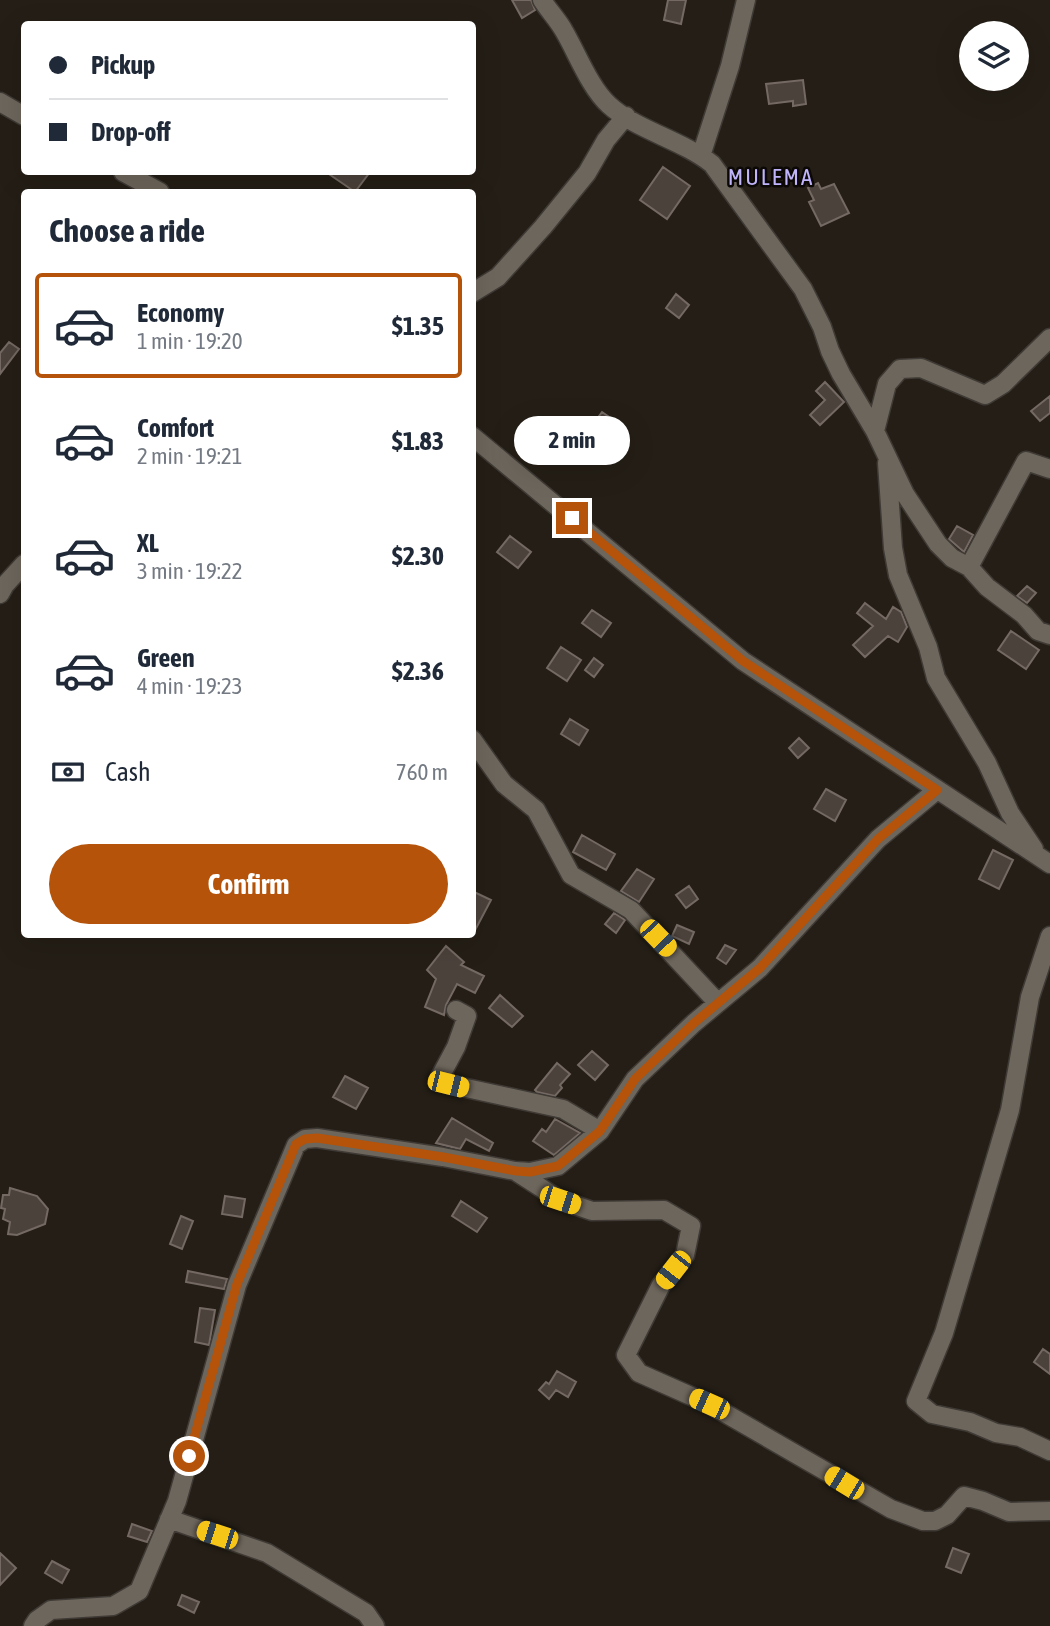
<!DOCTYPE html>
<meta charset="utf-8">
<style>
:root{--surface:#fff;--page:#f6f6f7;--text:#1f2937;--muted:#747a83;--line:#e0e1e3;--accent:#b45309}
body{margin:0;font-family:"Asap Condensed",sans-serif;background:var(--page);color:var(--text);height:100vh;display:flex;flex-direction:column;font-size:26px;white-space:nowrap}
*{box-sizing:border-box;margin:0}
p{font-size:23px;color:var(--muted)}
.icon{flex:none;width:38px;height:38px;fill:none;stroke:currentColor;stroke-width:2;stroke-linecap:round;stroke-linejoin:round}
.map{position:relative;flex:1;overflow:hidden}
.details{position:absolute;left:21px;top:189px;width:455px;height:749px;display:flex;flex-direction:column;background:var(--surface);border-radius:7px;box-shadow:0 7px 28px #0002}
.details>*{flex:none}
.hud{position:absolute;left:21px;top:21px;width:455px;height:154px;border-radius:7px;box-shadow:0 7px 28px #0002;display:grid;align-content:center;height:154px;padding:0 28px;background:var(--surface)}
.tools{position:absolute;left:959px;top:21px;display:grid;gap:14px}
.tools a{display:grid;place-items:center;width:70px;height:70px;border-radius:50%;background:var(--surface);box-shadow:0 7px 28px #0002;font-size:35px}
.end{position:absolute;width:32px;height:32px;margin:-16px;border:9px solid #b45309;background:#fff;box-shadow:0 0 0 4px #fff}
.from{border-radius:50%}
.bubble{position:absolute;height:49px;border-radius:24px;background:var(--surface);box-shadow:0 7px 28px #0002;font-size:23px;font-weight:700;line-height:49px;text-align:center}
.car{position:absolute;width:21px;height:42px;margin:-21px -10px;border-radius:9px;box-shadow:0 0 5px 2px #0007;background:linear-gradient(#f5c518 24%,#345 0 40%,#f5c518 0 76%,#345 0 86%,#f5c518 0)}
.hud b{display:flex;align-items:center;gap:24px;height:66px;font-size:26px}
.hud b+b{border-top:2px solid var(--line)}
.hud i{width:18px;height:18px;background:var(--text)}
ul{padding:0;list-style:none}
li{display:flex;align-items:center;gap:21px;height:105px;margin:0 14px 10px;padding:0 14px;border:4px solid transparent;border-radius:7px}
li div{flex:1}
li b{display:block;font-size:26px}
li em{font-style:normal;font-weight:700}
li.active{border-color:var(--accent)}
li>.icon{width:63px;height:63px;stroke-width:1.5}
h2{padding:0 28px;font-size:32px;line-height:84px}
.pay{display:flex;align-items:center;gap:18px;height:77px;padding:0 28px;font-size:26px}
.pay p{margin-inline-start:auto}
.button{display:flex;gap:14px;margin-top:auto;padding:14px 28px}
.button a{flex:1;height:80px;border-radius:42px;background:var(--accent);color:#fff;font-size:28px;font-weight:700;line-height:80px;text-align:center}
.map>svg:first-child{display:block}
.building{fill:#4c423c;stroke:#746963;stroke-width:2}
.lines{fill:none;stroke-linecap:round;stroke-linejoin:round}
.minor-casing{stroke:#3f3a35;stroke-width:21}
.minor{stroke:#6d665c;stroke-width:18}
.route{stroke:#b45309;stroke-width:9}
.labels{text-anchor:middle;stroke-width:5;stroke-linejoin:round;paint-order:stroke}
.quarter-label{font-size:23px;letter-spacing:2px;fill:#c0b4fb;stroke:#0b0805}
</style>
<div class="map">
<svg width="1050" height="1626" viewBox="0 0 1050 1626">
<rect width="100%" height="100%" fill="#241e16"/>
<!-- building -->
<path class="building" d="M512,0H531L535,10L522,18Z
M668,0H686L681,24L664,20Z
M803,80L806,104L793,106V101L769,104L766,84Z
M663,167L690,186L667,219L640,200Z
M326,172H370L355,192Z
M818,183L821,189L834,184L849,213L821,226L809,202L814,200L808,188Z
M676,294L689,305L679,318L666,308Z
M9,342L19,349L0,374V353Z
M825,382L844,402L820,425L810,415L825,400L816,391Z
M1050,396V413L1040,421L1031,411Z
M602,412L615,421L601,440L588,431Z
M957,526L973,535L964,552L949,539Z
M510,536L531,552L518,568L497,552Z
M1027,586L1036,593L1027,603L1017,596Z
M865,603L886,619L893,607L901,612L907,627L898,642L888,636L865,657L853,645L873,626L857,613Z
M592,610L611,623L601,637L582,623Z
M1011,631L1039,650L1026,669L998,650Z
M561,647L581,660L567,681L547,668Z
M594,658L603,665L594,677L585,670Z
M570,719L588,730L579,745L561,734Z
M799,738L809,748L798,758L789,748Z
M826,789L846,800L835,821L814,809Z
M582,835L615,854L606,870L573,852Z
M993,850L1013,860L999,889L979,879Z
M637,869L654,879L639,902L621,891Z
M689,886L698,899L686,908L676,895Z
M472,891L491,900L472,936Z
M614,913L625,920L616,933L605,924Z
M677,925L694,932L689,944L672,936Z
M725,945L736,950L726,964L717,958Z
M446,946L464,962L461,965L484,976L475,993L457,984L446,1005L444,1015L425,1007L436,979L427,970Z
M500,995L523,1016L512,1027L489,1008Z
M592,1051L608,1065L595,1080L578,1065Z
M557,1063L570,1074L560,1085L562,1088L555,1096L537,1092L535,1090Z
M345,1076L368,1088L356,1109L333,1097Z
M452,1118L493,1143L489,1151L466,1139L460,1149L436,1143Z
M555,1119L580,1133L554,1155L533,1141L542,1129L546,1132Z
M10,1188L37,1196L48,1209L45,1224L17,1235L8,1234L10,1222L3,1219L5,1209L1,1208L3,1195H9Z
M225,1196L245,1199L242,1217L222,1214Z
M461,1201L487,1218L477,1232L452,1216Z
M181,1216L193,1221L182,1249L170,1244Z
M188,1271L227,1279L224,1289L186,1282Z
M200,1308L215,1310L209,1345L195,1342Z
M1043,1349L1050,1354V1374L1034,1362Z
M557,1371L576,1382L568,1397L556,1390L549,1399L539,1390L546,1382L549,1384Z
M132,1524L152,1531L147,1542L128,1536Z
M953,1548L969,1554L961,1573L946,1567Z
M0,1553L16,1568L0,1585Z
M52,1561L69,1570L62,1583L45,1573Z
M182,1595L199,1602L194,1613L178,1605Z"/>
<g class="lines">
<defs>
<path id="minor" d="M542,0C549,11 558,20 564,31C577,53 590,88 609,105C636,130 682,140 712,164L803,289L822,327L830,351L841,374L875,431L905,494L938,544L952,558L969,567L987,587L1024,615L1038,631L1050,635
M0,102L24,116
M701,156L730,66L746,0
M123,172L160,192
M472,293L498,277L543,227L587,173L606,140L626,116
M875,431L887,384L900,369L921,368L985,395L1003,384L1050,338
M472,436L743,661L1050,864
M887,463L893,548L898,575L928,647L936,678L987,763L1010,813L1034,849
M969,567L1026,461L1050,469
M0,594L5,585L24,564
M472,739L504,784L536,810L571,875L631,910L718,1003
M1050,936L1030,997L1010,1110L944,1333L916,1401L932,1414L970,1422L996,1433L1020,1437L1050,1451
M456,1010L467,1016L456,1047L441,1075L448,1084L563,1109L600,1131
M515,1171L560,1200L592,1211L664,1210L691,1226L685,1255L661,1285L626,1355L639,1373L709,1404L891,1509L923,1521H935L947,1515L964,1496L983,1501L1009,1512L1050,1511
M169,1519L267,1553L366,1613L375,1626
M33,1626L37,1620L51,1610L113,1606L139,1591L177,1501L237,1285L296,1145L305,1139L317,1138L443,1157L515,1171L530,1172L558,1166L600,1131L635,1079L694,1023L760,968L878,839L937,790"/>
</defs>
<!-- minor casing -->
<use href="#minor" class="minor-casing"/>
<!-- minor -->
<use href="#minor" class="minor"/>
</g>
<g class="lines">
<!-- route -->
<path class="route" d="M189,1456L237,1284L296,1144L305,1139L317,1138L443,1157L516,1171L530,1172L558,1166L600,1131L635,1079L694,1023L760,968L878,839L937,790L743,661L572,518"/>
</g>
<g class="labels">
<!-- quarter labels -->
<g class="quarter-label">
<text x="771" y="185">MULEMA</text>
</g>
</g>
</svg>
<div class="tools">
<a><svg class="icon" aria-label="layers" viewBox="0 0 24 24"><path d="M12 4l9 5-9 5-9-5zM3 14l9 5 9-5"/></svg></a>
</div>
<i class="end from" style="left:189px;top:1456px"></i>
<i class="end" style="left:572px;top:518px"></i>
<div class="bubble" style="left:514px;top:416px;width:116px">2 min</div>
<i class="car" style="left:658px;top:938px;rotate:136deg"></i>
<i class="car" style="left:448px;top:1084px;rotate:104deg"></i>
<i class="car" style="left:560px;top:1200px;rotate:108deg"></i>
<i class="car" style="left:673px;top:1270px;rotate:218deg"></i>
<i class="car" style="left:709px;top:1404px;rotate:294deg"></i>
<i class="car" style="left:844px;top:1483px;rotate:301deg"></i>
<i class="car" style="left:217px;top:1535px;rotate:288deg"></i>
<div class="hud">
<b><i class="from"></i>Pickup</b>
<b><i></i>Drop-off</b>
</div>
<section class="details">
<h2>Choose a ride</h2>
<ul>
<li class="active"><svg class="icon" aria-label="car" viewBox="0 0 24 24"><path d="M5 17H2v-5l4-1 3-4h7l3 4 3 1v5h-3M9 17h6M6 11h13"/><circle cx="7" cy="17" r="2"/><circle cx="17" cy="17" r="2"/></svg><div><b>Economy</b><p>1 min · 19:20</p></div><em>$1.35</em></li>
<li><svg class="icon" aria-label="car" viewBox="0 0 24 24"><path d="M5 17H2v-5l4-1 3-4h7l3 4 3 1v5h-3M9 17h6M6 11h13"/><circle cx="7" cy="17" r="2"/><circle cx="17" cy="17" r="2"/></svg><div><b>Comfort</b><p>2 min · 19:21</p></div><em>$1.83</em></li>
<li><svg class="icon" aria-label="car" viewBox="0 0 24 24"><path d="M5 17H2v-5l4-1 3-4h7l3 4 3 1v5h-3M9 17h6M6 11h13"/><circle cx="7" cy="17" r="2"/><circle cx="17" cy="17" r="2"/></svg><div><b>XL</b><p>3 min · 19:22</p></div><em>$2.30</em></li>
<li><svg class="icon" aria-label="car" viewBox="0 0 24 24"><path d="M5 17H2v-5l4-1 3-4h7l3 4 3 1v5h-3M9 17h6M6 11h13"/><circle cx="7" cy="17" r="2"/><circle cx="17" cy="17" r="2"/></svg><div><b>Green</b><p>4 min · 19:23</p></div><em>$2.36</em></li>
</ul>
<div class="pay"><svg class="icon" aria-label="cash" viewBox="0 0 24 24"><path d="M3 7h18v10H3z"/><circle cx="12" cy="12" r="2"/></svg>Cash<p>760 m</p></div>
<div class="button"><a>Confirm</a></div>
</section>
</div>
